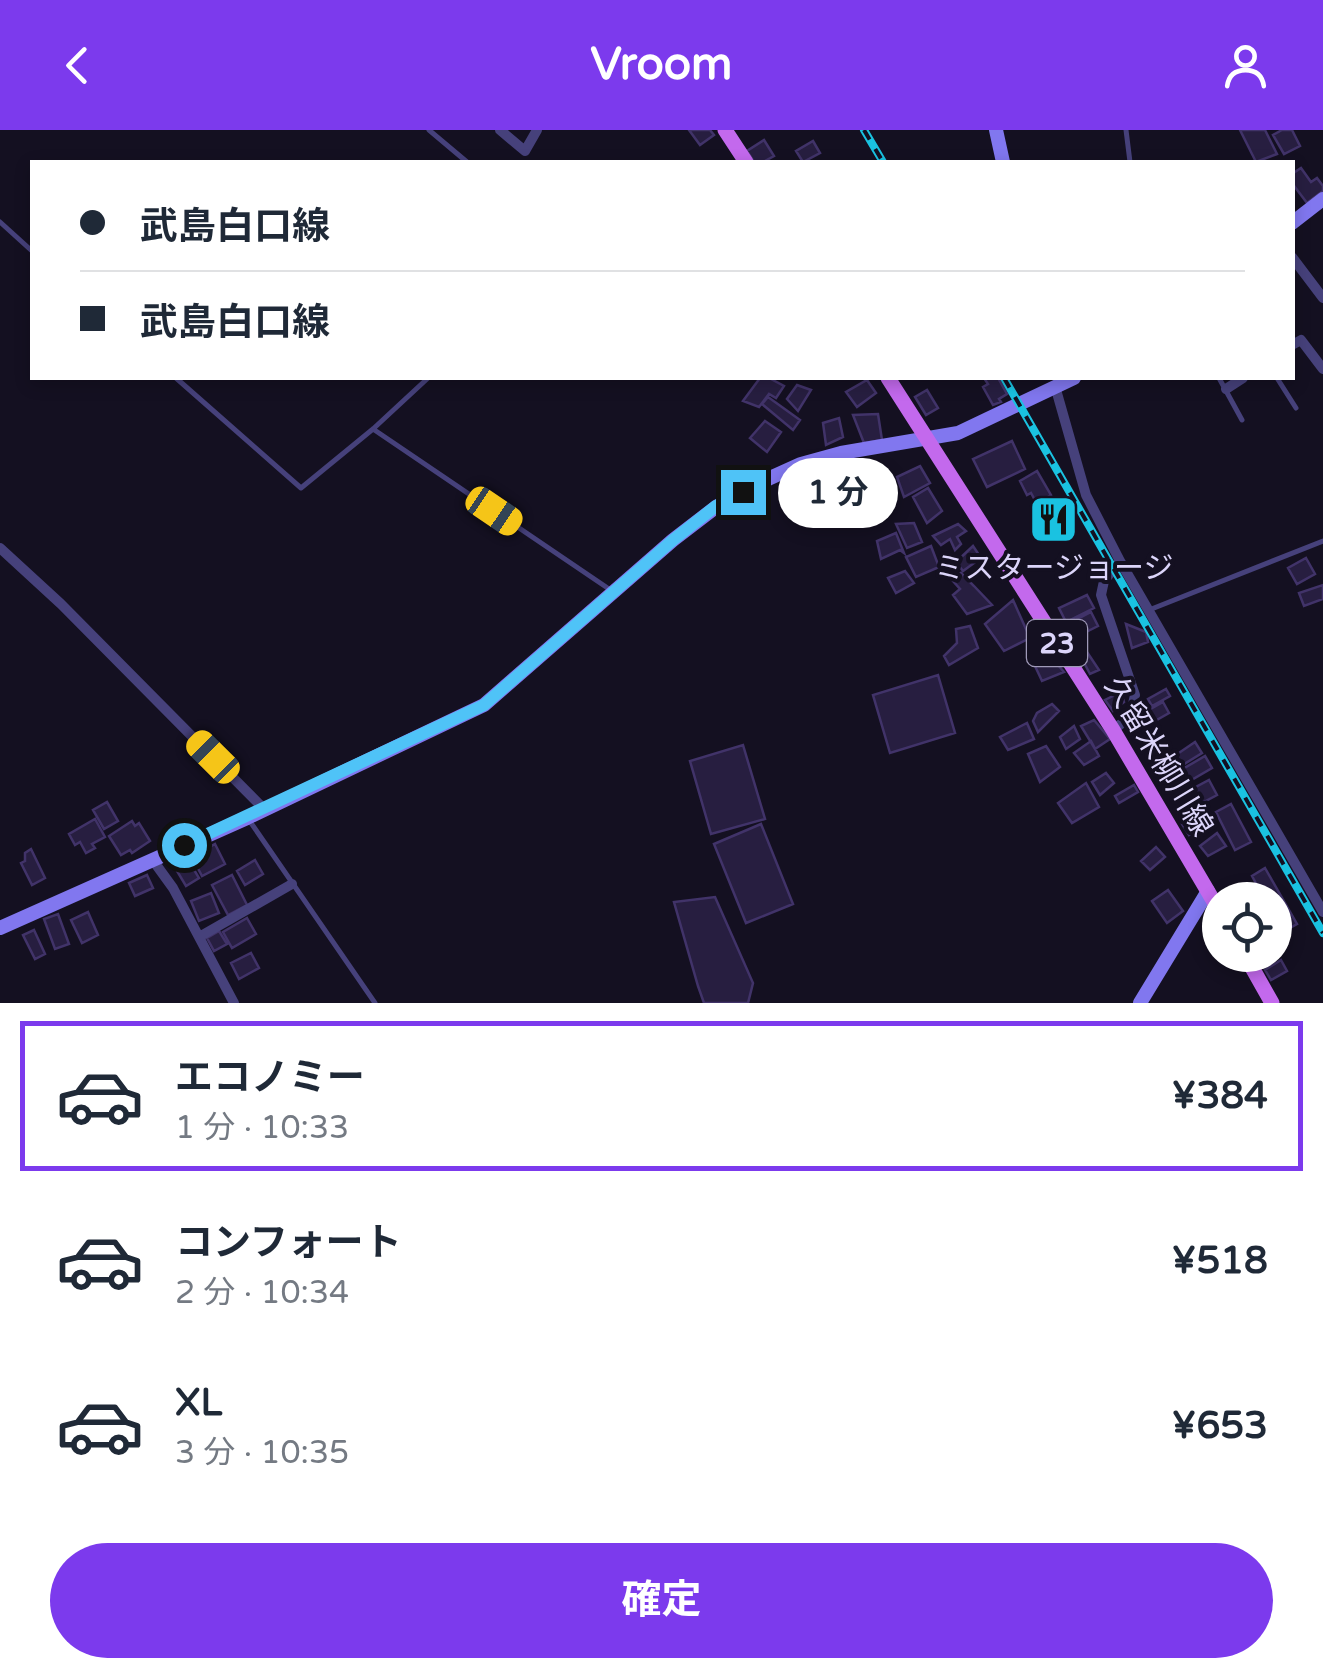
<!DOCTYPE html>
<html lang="ja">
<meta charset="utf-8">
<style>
:root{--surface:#fff;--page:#f2f2f3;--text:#1f2937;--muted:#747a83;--line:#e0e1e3;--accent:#7c3aed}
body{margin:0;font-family:"Varela Round","Noto Sans JP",sans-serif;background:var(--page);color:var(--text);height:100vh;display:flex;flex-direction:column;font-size:38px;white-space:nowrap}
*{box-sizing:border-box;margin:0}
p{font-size:32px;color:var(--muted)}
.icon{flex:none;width:55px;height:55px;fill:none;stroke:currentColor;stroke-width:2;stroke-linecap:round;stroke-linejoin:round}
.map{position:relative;height:873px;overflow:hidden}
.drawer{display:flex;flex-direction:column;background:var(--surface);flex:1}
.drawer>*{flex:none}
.hud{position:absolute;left:30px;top:30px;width:1265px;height:220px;border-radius:0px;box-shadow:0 5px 15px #0003;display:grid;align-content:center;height:220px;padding:0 50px;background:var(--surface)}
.buttons{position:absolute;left:1202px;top:752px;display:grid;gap:20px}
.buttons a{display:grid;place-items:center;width:90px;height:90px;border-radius:50%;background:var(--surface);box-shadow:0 5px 15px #0003;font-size:50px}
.end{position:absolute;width:45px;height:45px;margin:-22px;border:12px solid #4fc3f7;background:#111;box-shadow:0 0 0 5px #111}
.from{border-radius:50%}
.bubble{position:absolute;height:70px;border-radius:35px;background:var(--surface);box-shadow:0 5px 15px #0003;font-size:32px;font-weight:700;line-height:70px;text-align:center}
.car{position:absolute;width:30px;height:60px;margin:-30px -15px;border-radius:12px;box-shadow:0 0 8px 2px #0007;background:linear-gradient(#f5c518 24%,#345 0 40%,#f5c518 0 76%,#345 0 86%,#f5c518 0)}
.hud b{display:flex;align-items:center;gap:35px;height:95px;font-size:38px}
.hud b+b{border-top:2px solid var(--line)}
.hud i{width:25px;height:25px;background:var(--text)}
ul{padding:18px 0 0;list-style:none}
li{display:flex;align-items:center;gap:30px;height:150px;margin:0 20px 15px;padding:0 30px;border:5px solid transparent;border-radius:0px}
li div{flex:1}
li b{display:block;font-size:38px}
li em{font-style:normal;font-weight:700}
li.current{border-color:var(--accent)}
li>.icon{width:90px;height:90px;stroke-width:1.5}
.button{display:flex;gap:20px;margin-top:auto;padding:20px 50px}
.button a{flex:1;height:115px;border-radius:60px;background:var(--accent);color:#fff;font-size:40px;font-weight:700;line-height:115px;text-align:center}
header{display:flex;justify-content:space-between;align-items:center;height:130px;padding:0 50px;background:var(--accent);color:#fff;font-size:45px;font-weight:700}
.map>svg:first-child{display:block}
.building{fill:#271e40;stroke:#413369;stroke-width:2.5}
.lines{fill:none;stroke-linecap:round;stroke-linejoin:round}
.service{stroke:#46417b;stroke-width:5}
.minor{stroke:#46417b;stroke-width:10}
.secondary{stroke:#8177ef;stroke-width:14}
.primary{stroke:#c369ed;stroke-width:15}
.rail-casing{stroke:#1ac2e1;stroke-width:8}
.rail{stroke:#141021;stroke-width:4;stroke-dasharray:11;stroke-linecap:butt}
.route{stroke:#4fc3f7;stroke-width:12}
.labels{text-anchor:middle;stroke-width:8;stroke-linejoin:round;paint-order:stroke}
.shield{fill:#141021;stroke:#a09ab9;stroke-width:2.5}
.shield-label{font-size:28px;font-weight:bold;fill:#dcd5fa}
.poi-label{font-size:30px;fill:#dcd5fa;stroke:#141021}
.street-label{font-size:30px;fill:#dcd5fa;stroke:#141021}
</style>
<header><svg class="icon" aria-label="back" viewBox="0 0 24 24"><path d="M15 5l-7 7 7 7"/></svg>Vroom<svg class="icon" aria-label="person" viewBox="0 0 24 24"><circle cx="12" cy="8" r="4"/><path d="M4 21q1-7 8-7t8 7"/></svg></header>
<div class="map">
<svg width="1323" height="873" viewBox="0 0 1323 873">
<rect width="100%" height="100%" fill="#141021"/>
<!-- building -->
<path class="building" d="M689,0H710L714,5L700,15Z
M1240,0H1265L1277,24L1256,32Z
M1282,0H1292L1300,16L1284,24L1273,5Z
M764,10L774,26L763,32H754L747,21Z
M813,11L820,23L803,32L796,21Z
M1301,38L1311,52L1317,48L1323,56V61L1307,73L1292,53V44Z
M760,248H769L784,256L776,268L769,264L759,277L743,271Z
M984,248H998L1007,264L999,269L1001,272L993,275L983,257L988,254Z
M867,250L876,263L857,277L846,262Z
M797,255L811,260L798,281L787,269Z
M927,260L938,278L926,285L915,267Z
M768,267L800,290L793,300L762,274Z
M878,284L882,310L864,313L853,285Z
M839,288L843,307L826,315L823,293Z
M765,291L781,302L767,322L750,308Z
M1012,311L1025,339L987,357L973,329Z
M856,331L859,346L844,347L843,333Z
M920,336L930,353L904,367L897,347Z
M1037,341L1051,365L1037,374L1031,363L1027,365L1020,351Z
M872,345L878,365L861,382L851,352Z
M928,358L942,381L927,393L913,367Z
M1054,373L1066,393L1053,401L1043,391L1046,388L1041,381Z
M914,393L922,412L907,418L896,394Z
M958,394L966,401L957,407L961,414L955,420L950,409L941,415L933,406Z
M896,403L904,423L900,420L881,429L877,411Z
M931,416L939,437L916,447L906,427Z
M973,416L981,428L963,441L956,432Z
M1306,428L1315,444L1297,454L1288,438Z
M905,441L914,453L896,463L888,448Z
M961,443L974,456L992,475L967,484L953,465L960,459L952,450Z
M1323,455V469L1304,476L1299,463Z
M1087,465L1094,478L1066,492L1059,478Z
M1013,470L1030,508L1004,521L985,494Z
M1091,482L1098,496L1076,507L1070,493Z
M1126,494L1146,502L1148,512L1132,518Z
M970,496L978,518L949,535L944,526L957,513L956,499Z
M1087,522L1099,540L1090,544L1080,525Z
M1051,527L1064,542L1042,551L1035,536Z
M938,545L955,603L890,623L873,565Z
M1166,559L1170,566L1152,576L1148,569Z
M1121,562L1124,572L1113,581L1105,570Z
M1163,572L1169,583L1146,596L1140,585Z
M1052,574L1059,581L1038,602L1033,591L1037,583Z
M1094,590L1110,609L1095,619L1081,596Z
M1027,593L1034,609L1008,620L1000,607Z
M1074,596L1080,609L1066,619L1060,607Z
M1091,611L1099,626L1084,635L1074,623Z
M1195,612L1202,623L1173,641L1167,631Z
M743,615L765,689L711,704L690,631Z
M1046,616L1060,637L1040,652L1028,624Z
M1205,626L1212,638L1176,659L1169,647Z
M1106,643L1114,653L1100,665L1092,652Z
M1209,650L1217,665L1185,682L1177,667Z
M1086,653L1099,677L1072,693L1058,673Z
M1134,655L1138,662L1119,673L1115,666Z
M107,672L118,691L104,699L93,680Z
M1231,674L1251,712L1235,720L1216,682Z
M1193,686L1201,698L1189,705L1182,694Z
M95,689L105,707L92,714L95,718L86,723L80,712L75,715L69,704Z
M132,691L135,696L139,693L150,711L132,723L130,720L121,725L109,706Z
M761,694L793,774L746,793L714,714Z
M1217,703L1226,716L1208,726L1200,716Z
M215,714L225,734L202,746L192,727Z
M1156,717L1165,727L1150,740L1141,731Z
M31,719L45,748L32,755L21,733L25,731V723Z
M187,728L199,748L186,756L174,736Z
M255,730L263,744L245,755L237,741Z
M1265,738L1297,794L1288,799L1285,793L1279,795L1275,787V770H1265L1252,746Z
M147,745L153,758L135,766L129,753Z
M232,745L247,775L228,785L212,755Z
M1168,760L1183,781L1167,793L1152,771Z
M211,763L219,783L199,791L191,771Z
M715,767L753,853L748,873H704L698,856L674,772Z
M88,782L98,805L82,813L71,790Z
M58,784L69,814L55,819L44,789Z
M247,788L256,804L232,818L223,802Z
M34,800L45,824L35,829L23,805Z
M219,801L227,814L214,821L207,808Z
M251,823L259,838L239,849L231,833Z
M1281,830L1287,841L1271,850L1265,840Z"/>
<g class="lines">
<!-- service -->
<path class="service" d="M429,0L467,32
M1126,0L1130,32
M0,92L32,121
M176,248L301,358L373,299L428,248
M1219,248L1242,290
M1277,248L1296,278
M373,299L612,461
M1149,480L1323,411
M249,690L375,873"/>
<!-- minor -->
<path class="minor" d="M500,0L525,21L537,0
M1292,127L1323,168
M1292,215L1301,210L1323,239
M1055,256L1086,365L1120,431L1323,782
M1226,259L1243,248
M0,418L61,474L264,679
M1113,600L1130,587L1135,565L1101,465L1104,451L1120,431
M152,729L173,758L234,873
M199,807L292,754"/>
<!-- secondary -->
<path class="secondary" d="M996,0L1003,32
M1292,93L1323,69
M0,798L247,688L484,575L673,410L716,377L770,348L801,334L841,323L958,303L1074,248
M1140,873L1208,761"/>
<!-- primary -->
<path class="primary" d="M725,0L746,32
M888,248L1113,600L1220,782
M1245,825L1272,873"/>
<defs>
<path id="rail" d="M864,0L883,32
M1004,248L1323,803"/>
</defs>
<!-- rail casing -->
<use href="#rail" class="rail-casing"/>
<!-- rail -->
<use href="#rail" class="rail"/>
</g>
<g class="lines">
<!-- route -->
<path class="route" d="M184,715L484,575L673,410L716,376L743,362"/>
</g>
<!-- icons -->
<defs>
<symbol id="restaurant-square" viewBox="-11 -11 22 22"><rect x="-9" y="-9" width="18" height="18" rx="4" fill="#1ac2e1" stroke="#141021"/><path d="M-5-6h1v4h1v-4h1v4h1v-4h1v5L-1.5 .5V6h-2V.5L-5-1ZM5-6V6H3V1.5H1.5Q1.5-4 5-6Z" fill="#111"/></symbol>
</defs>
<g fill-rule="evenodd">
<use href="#restaurant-square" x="1026" y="362" width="55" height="55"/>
</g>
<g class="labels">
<!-- shield labels -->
<rect class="shield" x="1027" y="490" width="60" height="46" rx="8"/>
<g class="shield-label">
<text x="1057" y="523">23</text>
</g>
<!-- poi labels -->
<g class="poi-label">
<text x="1054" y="448">ミスタージョージ</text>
</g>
<!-- street labels -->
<g class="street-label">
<text transform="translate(1159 626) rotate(59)" y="10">久留米柳川線</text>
</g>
</g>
</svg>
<div class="buttons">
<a><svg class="icon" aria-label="locate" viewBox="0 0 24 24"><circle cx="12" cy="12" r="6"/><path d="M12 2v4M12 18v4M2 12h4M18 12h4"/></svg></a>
</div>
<i class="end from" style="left:184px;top:715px"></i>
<i class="end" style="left:743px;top:362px"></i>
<div class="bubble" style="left:778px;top:328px;width:120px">1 分</div>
<i class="car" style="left:494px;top:381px;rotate:124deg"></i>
<i class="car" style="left:213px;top:627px;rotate:315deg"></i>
<div class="hud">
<b><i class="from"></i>武島白口線</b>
<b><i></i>武島白口線</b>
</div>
</div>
<section class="drawer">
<ul>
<li class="current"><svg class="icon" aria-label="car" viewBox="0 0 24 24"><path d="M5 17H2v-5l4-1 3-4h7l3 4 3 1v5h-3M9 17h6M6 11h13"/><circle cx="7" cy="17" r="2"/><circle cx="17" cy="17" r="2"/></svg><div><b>エコノミー</b><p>1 分 · 10:33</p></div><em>¥384</em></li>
<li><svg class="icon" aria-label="car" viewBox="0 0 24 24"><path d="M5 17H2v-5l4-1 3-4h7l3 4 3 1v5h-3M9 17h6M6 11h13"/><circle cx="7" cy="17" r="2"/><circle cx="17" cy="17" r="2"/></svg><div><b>コンフォート</b><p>2 分 · 10:34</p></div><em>¥518</em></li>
<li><svg class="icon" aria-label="car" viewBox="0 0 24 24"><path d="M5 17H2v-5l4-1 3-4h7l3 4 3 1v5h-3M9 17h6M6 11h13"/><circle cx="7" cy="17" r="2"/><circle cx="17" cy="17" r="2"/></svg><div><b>XL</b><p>3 分 · 10:35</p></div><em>¥653</em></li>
</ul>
<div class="button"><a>確定</a></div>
</section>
